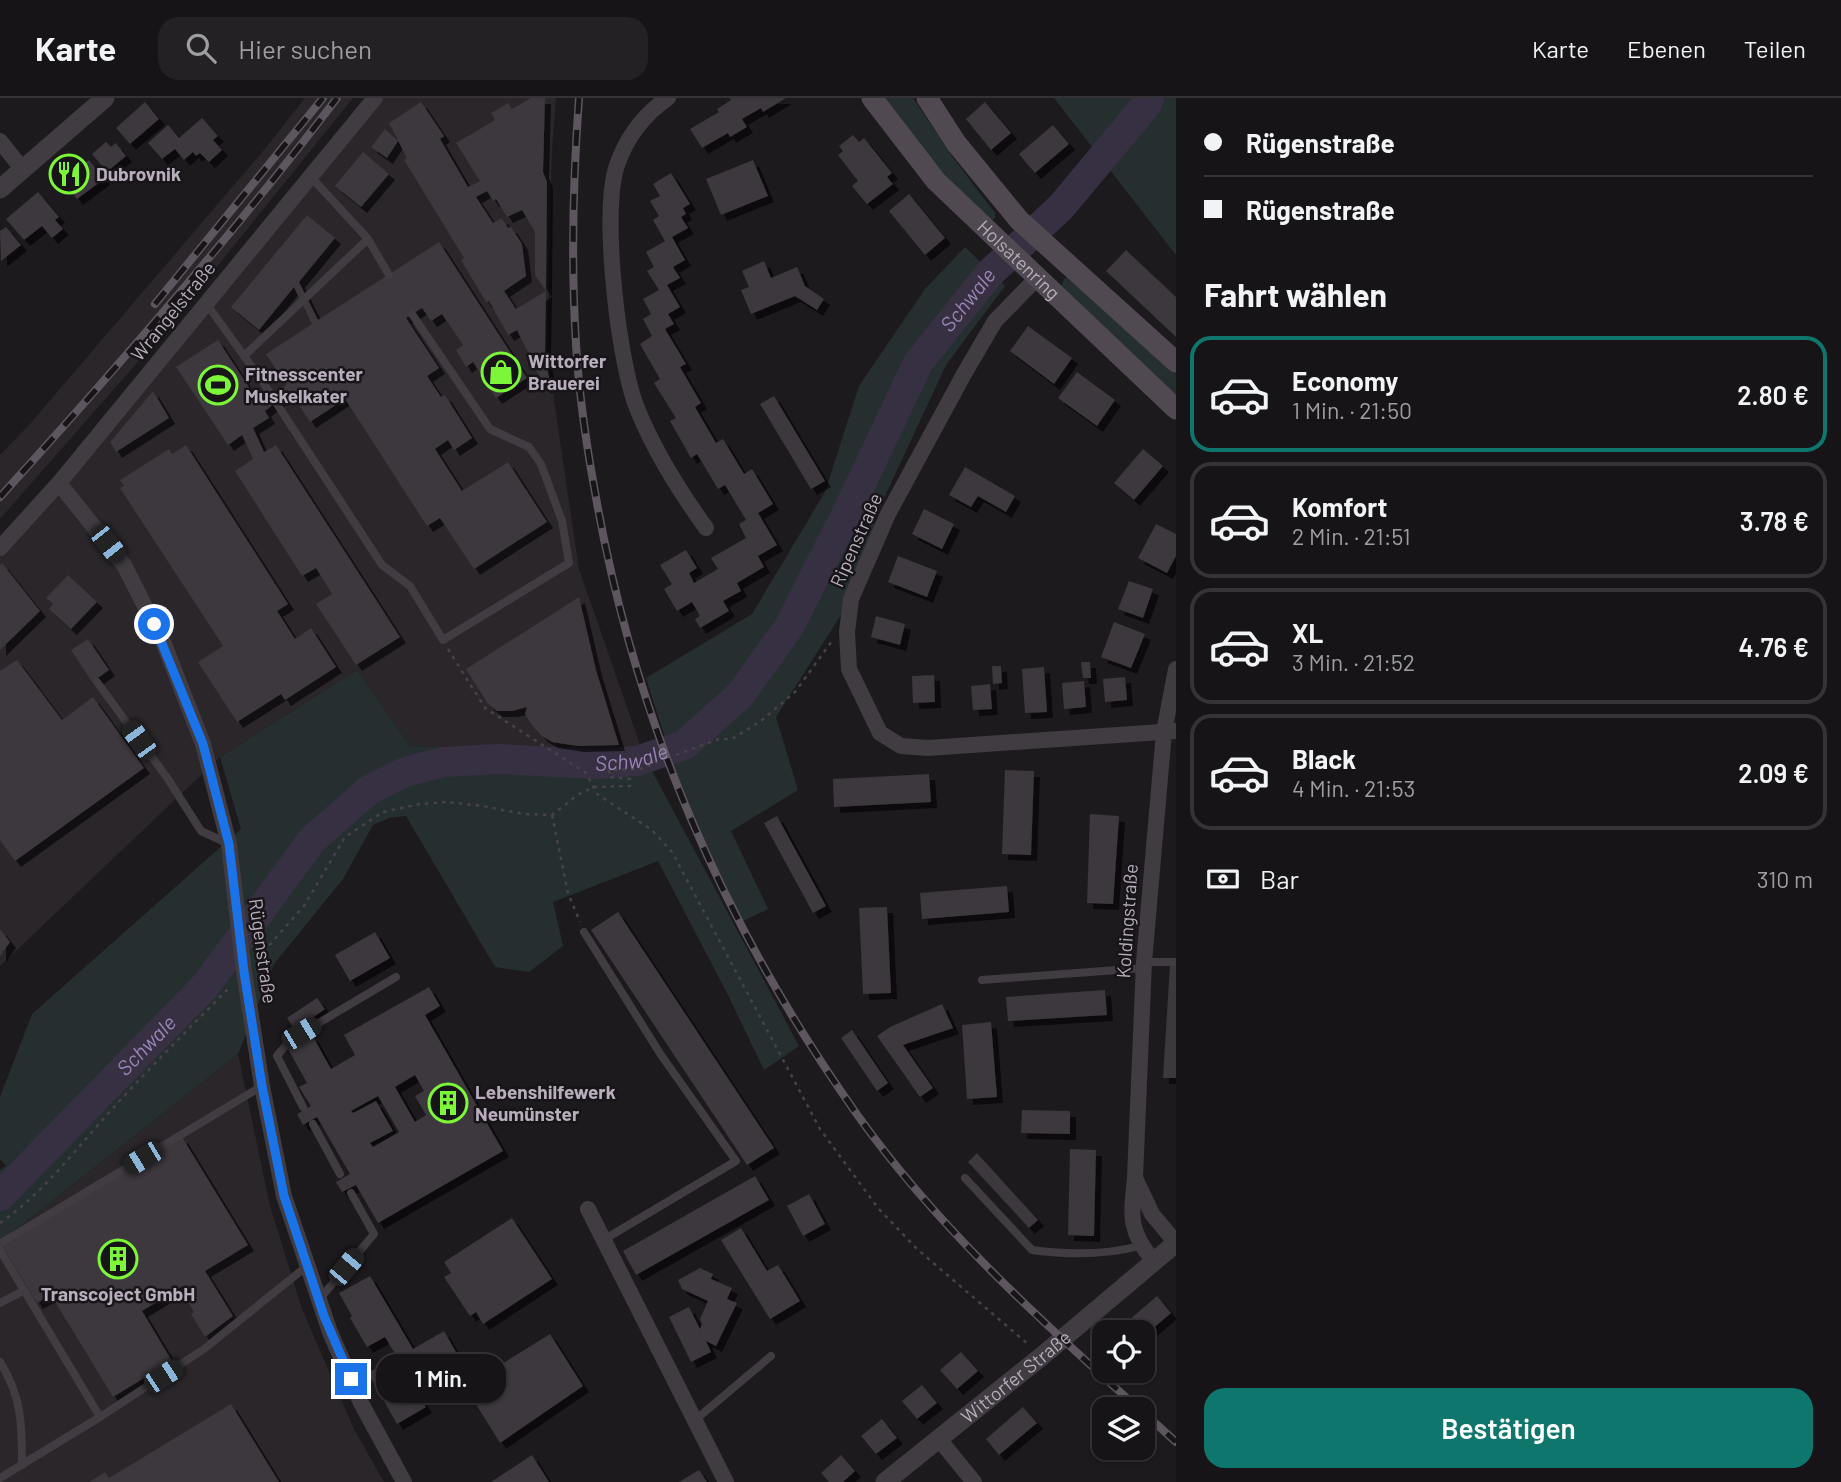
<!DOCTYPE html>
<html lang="de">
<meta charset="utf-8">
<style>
:root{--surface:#161416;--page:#232123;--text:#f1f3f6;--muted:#9e9ea1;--line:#353335;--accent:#0f766e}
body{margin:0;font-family:Barlow,sans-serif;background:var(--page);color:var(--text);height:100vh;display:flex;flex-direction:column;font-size:26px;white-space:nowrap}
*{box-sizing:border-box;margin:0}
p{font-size:23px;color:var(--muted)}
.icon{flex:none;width:38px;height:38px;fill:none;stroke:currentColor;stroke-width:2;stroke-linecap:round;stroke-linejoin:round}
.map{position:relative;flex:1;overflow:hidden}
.panel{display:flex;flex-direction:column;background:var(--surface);width:665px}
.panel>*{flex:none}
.guide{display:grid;align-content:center;height:154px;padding:0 28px;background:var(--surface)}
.tools{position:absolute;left:1092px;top:1222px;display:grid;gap:14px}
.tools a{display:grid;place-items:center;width:63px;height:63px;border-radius:14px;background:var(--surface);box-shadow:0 2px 5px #0004,0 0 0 2px var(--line);font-size:35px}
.end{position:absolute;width:32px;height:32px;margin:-16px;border:9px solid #1a73e8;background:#fff;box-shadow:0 0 0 4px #fff}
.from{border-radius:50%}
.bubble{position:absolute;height:49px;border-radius:21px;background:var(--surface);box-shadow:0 2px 5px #0004,0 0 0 2px var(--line);font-size:23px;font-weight:600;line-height:49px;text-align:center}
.car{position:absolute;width:21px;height:42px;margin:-21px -10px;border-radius:9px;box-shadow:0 0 5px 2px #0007;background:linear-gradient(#222 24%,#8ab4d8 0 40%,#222 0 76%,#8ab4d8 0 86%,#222 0)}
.guide b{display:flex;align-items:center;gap:24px;height:66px;font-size:26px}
.guide b+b{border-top:2px solid var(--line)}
.guide i{width:18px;height:18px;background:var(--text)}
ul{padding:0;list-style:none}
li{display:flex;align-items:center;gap:21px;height:116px;margin:0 14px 10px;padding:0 14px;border:4px solid var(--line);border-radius:21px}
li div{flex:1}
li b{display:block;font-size:26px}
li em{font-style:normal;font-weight:600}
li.current{border-color:var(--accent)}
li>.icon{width:63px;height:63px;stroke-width:1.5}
h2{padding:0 28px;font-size:32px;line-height:84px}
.pay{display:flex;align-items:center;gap:18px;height:77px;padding:0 28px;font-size:26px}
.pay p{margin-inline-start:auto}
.primary-button{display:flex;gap:14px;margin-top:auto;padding:14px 28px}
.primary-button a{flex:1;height:80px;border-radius:21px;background:var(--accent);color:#fff;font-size:28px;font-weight:600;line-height:80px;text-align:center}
header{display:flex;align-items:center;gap:42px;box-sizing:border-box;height:98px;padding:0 35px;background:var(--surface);border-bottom:2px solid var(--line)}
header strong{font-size:33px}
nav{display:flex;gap:38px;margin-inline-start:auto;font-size:24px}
.search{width:490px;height:63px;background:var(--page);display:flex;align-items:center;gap:18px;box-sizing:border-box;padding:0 24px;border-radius:21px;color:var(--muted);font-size:26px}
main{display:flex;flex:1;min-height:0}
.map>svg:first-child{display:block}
.built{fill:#2a262a}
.green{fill:#262f30}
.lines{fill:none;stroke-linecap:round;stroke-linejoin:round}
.river{stroke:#373042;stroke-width:30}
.building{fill:#3c373c;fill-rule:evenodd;filter:url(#shadow)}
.path{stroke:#474149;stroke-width:2.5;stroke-dasharray:3.5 5;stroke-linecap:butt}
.service{stroke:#413b42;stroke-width:8}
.minor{stroke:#413b42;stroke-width:16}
.tertiary{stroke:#413b42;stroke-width:19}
.secondary{stroke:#504952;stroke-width:21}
.rail-casing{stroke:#5d565f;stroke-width:8}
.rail{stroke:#181518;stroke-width:5;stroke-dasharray:16;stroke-linecap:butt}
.route{stroke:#1a73e8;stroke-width:9}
.labels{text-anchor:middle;stroke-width:5;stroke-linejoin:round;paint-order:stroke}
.poi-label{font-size:19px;font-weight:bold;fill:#b7adbc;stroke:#181518;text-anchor:start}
.street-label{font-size:19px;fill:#b7adbc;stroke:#181518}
.water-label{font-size:21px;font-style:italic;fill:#9b84b7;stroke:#181518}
</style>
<header>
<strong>Karte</strong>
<div class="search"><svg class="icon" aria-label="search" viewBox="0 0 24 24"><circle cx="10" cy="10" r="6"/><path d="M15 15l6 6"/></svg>Hier suchen</div>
<nav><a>Karte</a><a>Ebenen</a><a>Teilen</a></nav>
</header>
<main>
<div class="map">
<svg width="1176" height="1384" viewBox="0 0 1176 1384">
<defs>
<filter id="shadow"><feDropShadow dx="6" dy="6" stdDeviation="0" flood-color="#0009"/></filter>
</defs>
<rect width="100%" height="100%" fill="#1d1a1d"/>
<!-- built -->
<path class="built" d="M305,0H353L166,232L0,421V357L29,327L264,52Z
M375,0H556L552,52L547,255L579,471L644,658L410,648L357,572L220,659L0,868V450Z
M238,956L270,1108L302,1211L354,1331L384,1384H0V1144Z"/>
<!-- green -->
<path class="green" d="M881,0H913L954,61L995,115V120L992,122L958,93Z
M1054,0H1176V157Z
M965,149L1005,188L946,267L879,411L851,501L776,619L798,692L731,733L768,811L743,823L705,747L675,671L646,580L752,516L825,394L859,288L925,191Z
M1067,180L1176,272V298L1061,189L1064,181Z
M357,572L410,648L644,658L799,948L764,972L728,897L658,763L553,804L563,848L529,874L495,869L406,718L389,720L373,727L343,781L274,866L238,956L0,1144V1072L6,1068L0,1061V999L32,916L241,731L220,659Z"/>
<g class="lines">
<!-- river -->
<path class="river" id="s1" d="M0,1098L206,887L312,742L369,692L405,674L444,664L497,661L597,666L637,663L684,647L740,597L789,529L847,415L918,265L989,176L1061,109L1147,6L1149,0"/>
</g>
<!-- building -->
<path class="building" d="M531,0H545L543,74L547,84L546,193L535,177V134L522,112L507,119L496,101L493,103L487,93L476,99L493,125L502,120L508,130L511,129L522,146L526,178L504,193L516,211L546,193L545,256L550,287L545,290L517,232L508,237L489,203L486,204L461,162L464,160L404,62L407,60L389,25L421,4L444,38L440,41L468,89L480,83L456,45L495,22L491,15L508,5L512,11Z
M730,0H786L763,14L761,10L742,21L747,29L730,39L728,35L702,50L690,31L719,14L717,11L731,2Z
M145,4L159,21L130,46L116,30Z
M985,4L1011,35L991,52L966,21Z
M202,20L218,38L213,42L222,52L209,64L200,55L196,58L193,54L184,62L175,51L162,61L148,45L168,27L179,40Z
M1053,27L1069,46L1035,75L1019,56Z
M385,31L398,43L387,60L371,49Z
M853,37L859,44L864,40L892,75L887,79L893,86L867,106L852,88L858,83L838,57L843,53L839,48Z
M106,44L111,49L116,45L126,58L107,74L92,56Z
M363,54L389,76L361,109L335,88Z
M77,59L83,66L89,62L104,81L77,101L57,75Z
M753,62L768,98L721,117L706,81Z
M671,75L690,106L683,110L686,116L681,119L688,130L672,139L685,162L673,169L680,180L667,187L680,209L668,216L674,226L665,231L686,266L680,269L701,305L695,309L716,345L723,341L744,376L752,371L773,406L758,415L777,447L758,458L764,469L737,485L741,493L723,503L729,513L700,530L695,521L700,518L692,504L677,513L664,491L672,486L660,467L686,452L697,470L689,475L694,485L718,471L711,460L746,440L739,426L746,422L725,387L718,391L697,356L691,360L670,323L676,320L654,285L660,281L640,246L652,238L643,221L651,216L643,201L659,192L647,173L654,169L646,154L665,143L653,122L659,118L650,103L660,98L653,86Z
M38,94L59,119L55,122L63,131L52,140L42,128L24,142L6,121Z
M909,96L945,140L925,157L889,113Z
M307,117L335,140L299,184L318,222L439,144L527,280L496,300L473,264L466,269L456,252L463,247L442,216L431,223L422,210L406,220L439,270L427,278L441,299L445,297L472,340L454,352L448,342L435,351L462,393L508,364L547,424L474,471L440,420L427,428L345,301L310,324L290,293L265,313L269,320L253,330L264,354L276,347L400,539L356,567L316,506L332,496L316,470L302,478L235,373L253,361L242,337L228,347L176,269L218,242L260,306L286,287L266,256L312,226L294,189L259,232L231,209Z
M6,129L21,147L1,163L0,133Z
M1126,152L1176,199V239L1106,173Z
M764,163L771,180L797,169L805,188L824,201L817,212L795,198L751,216L741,192L749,189L742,173Z
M1028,228L1072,260L1054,286L1010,253Z
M1077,274L1115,302L1097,328L1058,300Z
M153,293L169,320L116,354L110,344Z
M774,298L825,383L811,391L760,306Z
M186,347L288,506L277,513L295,541L311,530L336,569L285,602L281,596L237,624L198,564L223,548L120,390L124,388L120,382L169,351L172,356Z
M1143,351L1163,368L1134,402L1114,385Z
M965,369L1015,398L1006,414L978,398L971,409L949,397Z
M924,411L954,426L942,451L912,436Z
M1156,426L1176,436V458L1167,475L1138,460Z
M898,458L937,473L927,499L888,484Z
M2,465L40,513L0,552V468Z
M68,477L97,504L71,531L49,511L53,506L46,500Z
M1129,483L1153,491L1143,520L1118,511Z
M579,499L596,572L619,647L578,648L552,644L542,638L531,626L525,616L527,609L512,613H497L488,606L466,571Z
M876,518L905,526L900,547L871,539Z
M1114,524L1145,536L1131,570L1101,559Z
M88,541L109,572L92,584L71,552Z
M17,562L62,622L93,599L144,670L15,763L0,742V573Z
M1081,564H1090L1091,580H1083Z
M992,568H1001L1002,585L993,586Z
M1044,569L1047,614L1025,615L1022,571Z
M934,577L935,604L913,605L912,578Z
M1125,579L1127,602L1105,604L1103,581Z
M1084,583L1086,609L1064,611L1062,585Z
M990,586L992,611L973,612L971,588Z
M1005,672L1034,673L1031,757L1002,756Z
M929,676L931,704L834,709L833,681Z
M1090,716L1119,718L1113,806L1087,805Z
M777,718L826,808L813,815L764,725Z
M1007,788L1009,814L922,821L920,795Z
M887,809L891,895L863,896L859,810Z
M618,814L774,1050L747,1067L591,832Z
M0,831L10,844L0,858Z
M375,834L390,860L350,883L335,857Z
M1170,867H1176V980H1163Z
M429,889L440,908L425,917L503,1053L378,1125L356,1087L342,1094L336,1084L350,1076L317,1019L303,1027L297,1016L311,1008L299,989L307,985L288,951L312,937L331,971L355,957L344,937ZM415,977L424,993L415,998L426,1017L415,1024L395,989ZM378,998L399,1034L373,1049L370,1045L393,1033L376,1003L353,1015L351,1013Z
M1105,892L1107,917L1008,923L1006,899Z
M317,900L325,911L295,932L287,920Z
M942,906L953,930L903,947L933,990L920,999L877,938L890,929Z
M991,924L997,999L967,1001L962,927Z
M852,932L888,985L877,993L841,940Z
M1022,1012L1070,1013V1036L1021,1035Z
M182,1039L248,1147L205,1173L233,1218L205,1239L191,1216L194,1214L186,1200L189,1198L183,1188L142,1213L172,1263L113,1299L51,1197L37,1205L3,1149Z
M1070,1051L1096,1052L1094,1138L1068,1137Z
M977,1055L1038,1122L1029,1130L968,1064Z
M755,1078L769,1102L636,1177L623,1153Z
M809,1096L825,1126L803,1138L787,1108Z
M512,1120L552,1181L483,1226L476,1214L470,1218L444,1179L451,1175L444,1164Z
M741,1130L767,1173L778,1167L800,1203L770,1221L721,1142Z
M700,1170L713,1176L711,1181L732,1190L727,1201L737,1205L716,1248L706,1243L711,1254L691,1264L669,1219L689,1209L700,1231L702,1226L700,1221L708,1203L682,1191L678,1182Z
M370,1178L413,1251L444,1233L473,1284L550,1236L583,1288L500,1345L461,1282L448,1289L439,1273L413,1288L426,1309L397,1326L368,1275L397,1259L385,1239L367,1249L350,1220L352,1218L339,1195Z
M1157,1198L1171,1215L1143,1239V1234H1137L1128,1223Z
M961,1254L978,1273L957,1291L940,1272Z
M922,1287L937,1305L917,1321L902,1303Z
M231,1306L279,1384H89L105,1374L109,1380Z
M1023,1309L1037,1325L999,1357L986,1341Z
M882,1321L897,1340L876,1356L861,1338Z
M532,1357L549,1384H491Z
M841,1357L855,1373L843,1384H829L821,1375Z
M699,1372L707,1384H679Z"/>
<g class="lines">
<!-- path -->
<path class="path" d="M448,551L485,610L586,675L597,696L652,732L672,754L820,1031L878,1110L917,1151L1029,1247
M676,657L719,641H732L761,623L795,594L832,543
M552,717L568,795L580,824
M258,860L304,808L345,739L383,714L420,706L447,704L483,708L524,716L552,717L579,696L594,689L630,688V681L609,679V672L641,671L658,664
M0,1125C42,1096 72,1056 106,1018C145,974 188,932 229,890"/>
<!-- service -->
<path class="service" d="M310,78L368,141L389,177
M206,205L262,283L382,467L410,488L443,542L569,465L562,423L541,366L529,349L490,331L412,216
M244,258L368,141
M97,584L168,681L201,733L229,746
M584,834L661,957L736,1063L605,1141
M1144,864H1176
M982,882L1144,870
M277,958L290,942L396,879
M277,958L303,1009
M313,1026L340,1076
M965,1080L1032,1152C1068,1157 1105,1157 1140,1148
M0,1146L262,988
M0,1152L100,1319
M318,1203L374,1136L351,1095
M0,1205L23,1193
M0,1264C22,1299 22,1327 22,1367
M694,1323L771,1258
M0,1380L100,1319L204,1251L307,1168"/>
<!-- minor -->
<path class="minor" d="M668,0C643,17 627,39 617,67C601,114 618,257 635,305C652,350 678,391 706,430
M0,43L23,72
M1037,180L995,223L964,276L888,416L851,501L847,534L849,571L880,635L901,648L928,650L1176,633
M59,385L124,467L164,546L203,646L229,746L244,874L262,988L284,1098L330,1234L361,1305L404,1384
M0,450L59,385L375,0
M1136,1082L1152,1116L1176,1145
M588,1111L726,1384
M1154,1163C1128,1134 1131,1117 1135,1080L1144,864L1164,634L1176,571
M938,1340L974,1384"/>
<!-- tertiary -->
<g class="tertiary">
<path d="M0,91L105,0"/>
<path id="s2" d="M885,1384L1042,1258L1176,1145"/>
</g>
<!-- secondary -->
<g class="secondary">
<path id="s3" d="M872,0L936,83L1176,311"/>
<path d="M927,0L956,45L1019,122L1176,264"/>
</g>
<defs>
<path id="rail" d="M579,0C573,81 571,165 576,246C579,296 586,345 595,394C635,623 722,825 856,1015C935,1127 1038,1220 1139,1311
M155,206L323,0
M0,399C117,270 232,138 337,0
M1143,1314L1176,1344"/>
</defs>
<!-- rail casing -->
<use href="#rail" class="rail-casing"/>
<!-- rail -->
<use href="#rail" class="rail"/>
</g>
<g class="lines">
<!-- route -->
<path class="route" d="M154,526L203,646L229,746L244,874L262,988L284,1098L324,1218L351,1281"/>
</g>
<!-- icons -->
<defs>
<symbol id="restaurant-ring" viewBox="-11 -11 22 22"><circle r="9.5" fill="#181518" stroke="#7df639" stroke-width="1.5"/><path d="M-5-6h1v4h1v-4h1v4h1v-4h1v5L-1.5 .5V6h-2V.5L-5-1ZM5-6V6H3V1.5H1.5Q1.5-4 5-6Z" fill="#7df639"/></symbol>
<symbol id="shop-ring" viewBox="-11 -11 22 22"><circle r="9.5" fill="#181518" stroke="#7df639" stroke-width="1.5"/><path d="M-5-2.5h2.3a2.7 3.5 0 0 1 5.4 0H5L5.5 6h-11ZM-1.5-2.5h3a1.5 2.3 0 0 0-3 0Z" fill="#7df639"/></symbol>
<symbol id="stadium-ring" viewBox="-11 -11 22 22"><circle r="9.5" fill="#181518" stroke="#7df639" stroke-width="1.5"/><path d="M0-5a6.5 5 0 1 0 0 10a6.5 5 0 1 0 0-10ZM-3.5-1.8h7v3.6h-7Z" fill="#7df639"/></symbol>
<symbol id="building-ring" viewBox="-11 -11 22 22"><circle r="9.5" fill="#181518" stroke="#7df639" stroke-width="1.5"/><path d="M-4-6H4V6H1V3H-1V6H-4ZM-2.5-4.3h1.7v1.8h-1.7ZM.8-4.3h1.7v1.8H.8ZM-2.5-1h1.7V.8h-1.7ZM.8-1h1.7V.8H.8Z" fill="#7df639"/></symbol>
</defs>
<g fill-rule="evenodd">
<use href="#restaurant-ring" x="47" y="54" width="44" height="44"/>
<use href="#shop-ring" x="479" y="252" width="44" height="44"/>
<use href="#stadium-ring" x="196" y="265" width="44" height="44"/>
<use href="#building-ring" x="426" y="983" width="44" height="44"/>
<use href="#building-ring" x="96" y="1139" width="44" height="44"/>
</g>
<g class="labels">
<!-- poi labels -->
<g class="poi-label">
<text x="96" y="83">Dubrovnik</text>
<text x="528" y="270">Wittorfer<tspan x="528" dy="22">Brauerei</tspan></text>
<text x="245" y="283">Fitnesscenter<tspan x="245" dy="22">Muskelkater</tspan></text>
<text x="475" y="1001">Lebenshilfewerk<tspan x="475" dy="22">Neumünster</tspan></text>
<text x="118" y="1203" text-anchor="middle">Transcoject GmbH</text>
</g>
<!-- street labels -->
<g class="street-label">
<text dy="7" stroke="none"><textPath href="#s3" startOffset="219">Holsatenring</textPath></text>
<text transform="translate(173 213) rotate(-51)" y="7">Wrangelstraße</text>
<text transform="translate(856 442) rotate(-66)" y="7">Ripenstraße</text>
<text transform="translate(1127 823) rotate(-86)" y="7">Koldingstraße</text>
<text transform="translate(263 853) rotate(82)" y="7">Rügenstraße</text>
<text dy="7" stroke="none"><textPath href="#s2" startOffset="168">Wittorfer Straße</textPath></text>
</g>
<!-- water labels -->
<g class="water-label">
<text dy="7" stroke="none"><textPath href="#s1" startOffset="1407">Schwale</textPath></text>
<text dy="7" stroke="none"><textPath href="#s1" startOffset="819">Schwale</textPath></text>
<text dy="7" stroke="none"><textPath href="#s1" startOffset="210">Schwale</textPath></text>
</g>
</g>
</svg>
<div class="tools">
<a><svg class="icon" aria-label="locate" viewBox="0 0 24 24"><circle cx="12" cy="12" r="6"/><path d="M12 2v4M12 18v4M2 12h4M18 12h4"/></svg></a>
<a><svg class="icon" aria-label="layers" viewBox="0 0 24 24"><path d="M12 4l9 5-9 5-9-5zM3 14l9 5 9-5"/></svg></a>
</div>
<i class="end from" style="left:154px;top:526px"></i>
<i class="end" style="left:351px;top:1281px"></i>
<div class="bubble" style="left:376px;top:1256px;width:130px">1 Min.</div>
<i class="car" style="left:108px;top:446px;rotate:142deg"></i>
<i class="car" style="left:139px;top:642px;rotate:324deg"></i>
<i class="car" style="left:301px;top:935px;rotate:59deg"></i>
<i class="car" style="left:143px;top:1060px;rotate:239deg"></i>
<i class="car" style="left:346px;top:1169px;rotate:40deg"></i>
<i class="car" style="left:163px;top:1278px;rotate:57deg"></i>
</div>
<section class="panel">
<div class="guide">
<b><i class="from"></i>Rügenstraße</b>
<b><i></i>Rügenstraße</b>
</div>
<h2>Fahrt wählen</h2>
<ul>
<li class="current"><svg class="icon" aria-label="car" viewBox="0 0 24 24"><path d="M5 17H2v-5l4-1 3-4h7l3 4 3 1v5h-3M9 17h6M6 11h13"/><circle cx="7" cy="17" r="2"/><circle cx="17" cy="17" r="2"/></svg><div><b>Economy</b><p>1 Min. · 21:50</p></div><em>2.80 €</em></li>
<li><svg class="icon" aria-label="car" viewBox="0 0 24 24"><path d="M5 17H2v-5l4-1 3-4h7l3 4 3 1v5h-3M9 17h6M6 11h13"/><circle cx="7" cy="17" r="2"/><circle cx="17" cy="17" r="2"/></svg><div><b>Komfort</b><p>2 Min. · 21:51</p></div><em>3.78 €</em></li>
<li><svg class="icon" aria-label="car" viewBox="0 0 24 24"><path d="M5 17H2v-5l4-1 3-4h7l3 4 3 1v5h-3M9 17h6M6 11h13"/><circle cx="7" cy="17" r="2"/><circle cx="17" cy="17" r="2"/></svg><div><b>XL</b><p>3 Min. · 21:52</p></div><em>4.76 €</em></li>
<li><svg class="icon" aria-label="car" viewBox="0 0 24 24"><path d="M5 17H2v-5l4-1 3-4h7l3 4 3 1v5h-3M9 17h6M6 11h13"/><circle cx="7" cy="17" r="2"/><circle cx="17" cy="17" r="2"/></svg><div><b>Black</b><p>4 Min. · 21:53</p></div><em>2.09 €</em></li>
</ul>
<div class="pay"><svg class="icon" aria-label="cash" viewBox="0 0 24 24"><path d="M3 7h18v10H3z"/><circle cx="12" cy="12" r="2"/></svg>Bar<p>310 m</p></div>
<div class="primary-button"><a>Bestätigen</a></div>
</section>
</main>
